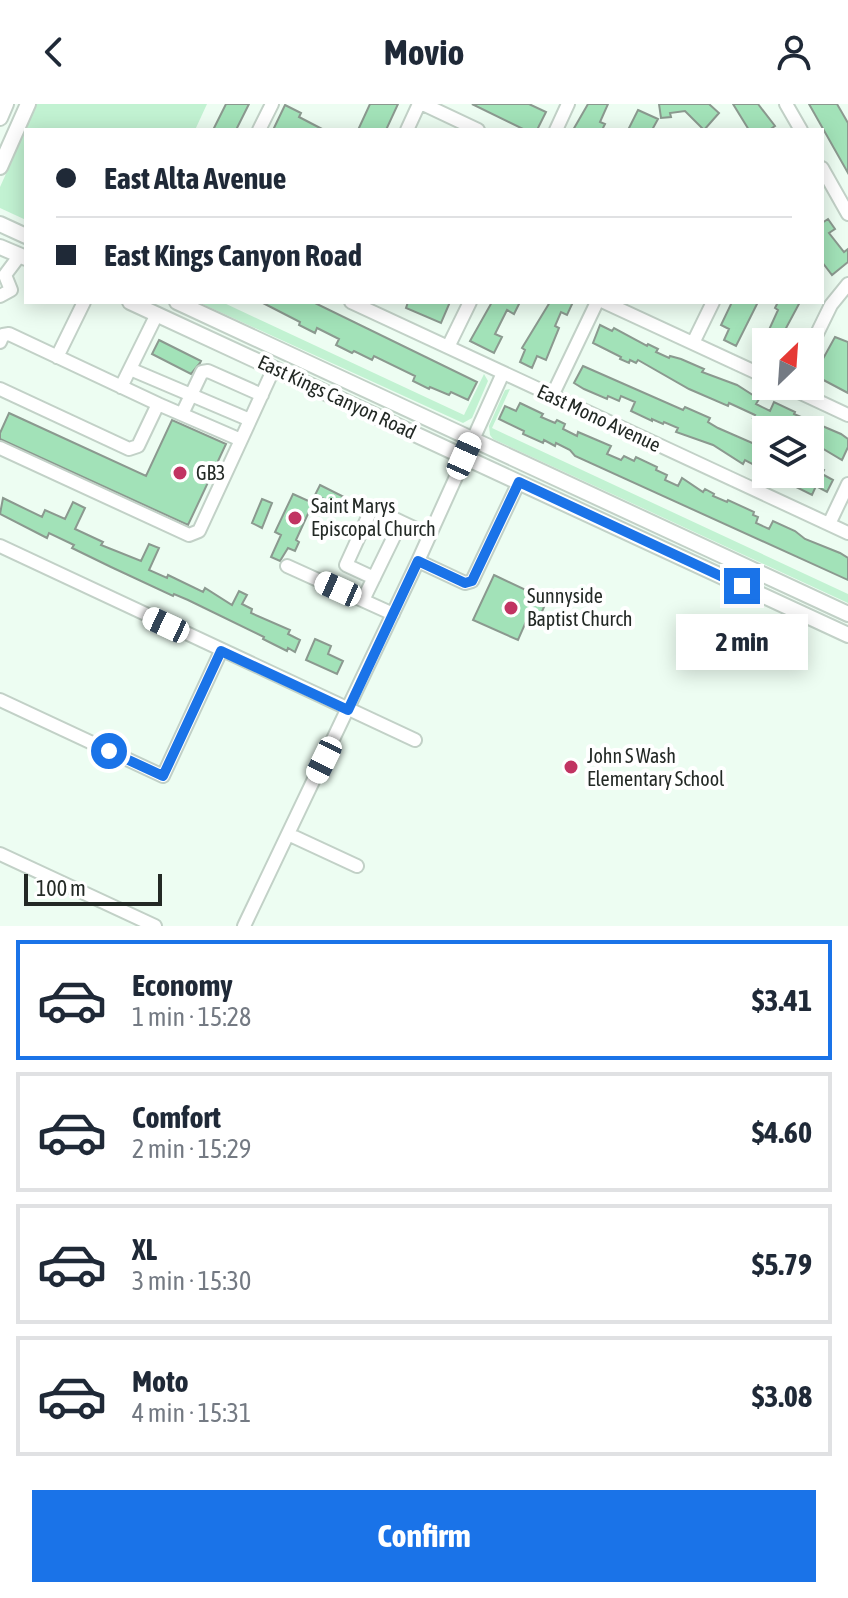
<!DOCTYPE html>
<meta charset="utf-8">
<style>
:root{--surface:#fff;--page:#f2f2f3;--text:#1f2937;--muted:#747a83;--line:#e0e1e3;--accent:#1a73e8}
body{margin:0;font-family:"Asap Condensed",sans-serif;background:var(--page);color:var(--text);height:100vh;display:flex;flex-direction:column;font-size:30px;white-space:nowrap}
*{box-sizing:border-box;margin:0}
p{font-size:26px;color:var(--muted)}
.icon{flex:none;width:44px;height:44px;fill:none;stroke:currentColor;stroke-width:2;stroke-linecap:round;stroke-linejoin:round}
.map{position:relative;height:822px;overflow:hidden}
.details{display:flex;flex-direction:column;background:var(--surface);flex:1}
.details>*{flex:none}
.top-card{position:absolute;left:24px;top:24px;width:800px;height:176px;border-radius:0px;box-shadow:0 4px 20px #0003;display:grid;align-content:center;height:176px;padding:0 32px;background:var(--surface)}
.needle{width:52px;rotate:25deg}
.fabs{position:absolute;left:752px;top:224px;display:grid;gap:16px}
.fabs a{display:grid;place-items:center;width:72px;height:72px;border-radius:0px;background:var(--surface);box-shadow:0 4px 20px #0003;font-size:40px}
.scale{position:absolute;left:24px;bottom:20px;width:138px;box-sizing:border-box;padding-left:8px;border:4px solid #232925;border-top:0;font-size:22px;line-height:28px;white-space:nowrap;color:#232925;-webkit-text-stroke:6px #fff;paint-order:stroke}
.end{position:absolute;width:36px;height:36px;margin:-18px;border:10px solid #1a73e8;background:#fff;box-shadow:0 0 0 4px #fff}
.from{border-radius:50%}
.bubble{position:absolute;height:56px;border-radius:0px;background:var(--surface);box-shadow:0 4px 20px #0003;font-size:26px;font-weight:700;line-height:56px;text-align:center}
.car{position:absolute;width:24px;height:48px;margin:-24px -12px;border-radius:10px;box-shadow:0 0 6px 2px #0007;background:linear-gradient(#fff 24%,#345 0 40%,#fff 0 76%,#345 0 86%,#fff 0)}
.top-card b{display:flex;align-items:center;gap:28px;height:76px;font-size:30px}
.top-card b+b{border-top:2px solid var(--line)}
.top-card i{width:20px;height:20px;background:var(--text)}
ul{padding:14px 0 0;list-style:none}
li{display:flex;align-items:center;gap:24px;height:120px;margin:0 16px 12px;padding:0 16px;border:4px solid var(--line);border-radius:0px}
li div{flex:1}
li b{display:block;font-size:30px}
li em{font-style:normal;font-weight:700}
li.current{border-color:var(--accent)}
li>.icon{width:72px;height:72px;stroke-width:1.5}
.button{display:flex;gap:16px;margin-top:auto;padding:16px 32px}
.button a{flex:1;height:92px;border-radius:0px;background:var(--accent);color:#fff;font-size:32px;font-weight:700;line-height:92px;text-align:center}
header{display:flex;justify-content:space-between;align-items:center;height:104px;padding:0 32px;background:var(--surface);font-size:36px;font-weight:700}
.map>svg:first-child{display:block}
.green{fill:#c2f2d2}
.building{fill:#a2e2b8;stroke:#8b998f;stroke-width:2}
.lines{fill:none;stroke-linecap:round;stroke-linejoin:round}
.minor-casing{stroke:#c2d1c7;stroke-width:16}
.major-casing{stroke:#c2d1c7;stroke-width:18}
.minor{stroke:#fff;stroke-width:12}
.major{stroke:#fff;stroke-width:14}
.route{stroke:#1a73e8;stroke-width:10}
.poi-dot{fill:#c13462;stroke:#fff;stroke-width:3}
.labels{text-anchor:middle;stroke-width:8;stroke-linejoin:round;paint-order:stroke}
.street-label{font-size:20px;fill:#232925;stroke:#fff}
.poi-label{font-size:20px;fill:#232925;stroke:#fff;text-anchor:start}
</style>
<header><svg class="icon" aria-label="back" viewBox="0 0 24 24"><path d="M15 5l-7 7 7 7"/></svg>Movio<svg class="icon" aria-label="person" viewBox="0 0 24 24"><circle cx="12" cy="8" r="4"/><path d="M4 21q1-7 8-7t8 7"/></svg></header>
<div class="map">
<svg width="848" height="822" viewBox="0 0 848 822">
<rect width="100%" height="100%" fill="#edfdf2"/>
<!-- green -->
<path class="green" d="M36,0H207L195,26H26V116L0,104V83L14,52L16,39Z
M198,198H222L464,311L484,270L488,277L472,314L463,319Z
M510,285L492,324L848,490V499L493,335L490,331L489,322L505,286Z"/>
<!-- building -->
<path class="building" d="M226,0H249L236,26H213Z
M370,0H398L386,26H358Z
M472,0H529L546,8L537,26H525Z
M588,0H608L600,18L605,20L602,26H573Z
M659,0H709L719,9L704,26L685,7L670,9L671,13L661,14Z
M733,0H758L775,22L769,26H749Z
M809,0H837L848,19V69Z
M285,1L301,9L299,13L324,26H273Z
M638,6L658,15L652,26H628Z
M828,115L835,125L829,129L844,148L848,145V158L832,171L822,158V119Z
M261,198H313L477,278L468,296L451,288L449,291L430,283L429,285L413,277L415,272L374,252L372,256L354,247L352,249L336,241L339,235L317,224L315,229L299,221L300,218Z
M408,198H450L441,219L406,204Z
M492,198H520L514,210L507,206L495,230L502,233L494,249L470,237Z
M550,198H573L567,211L561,208L555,222L559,224L546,256L537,252L532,264L520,258L525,246L522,244Z
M732,198H758L736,242L724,236L729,225L721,221Z
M778,198H800L785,226L792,229L789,238H766V256L757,252L778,206L775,204Z
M600,221L612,227L614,224L647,242L648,240L658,245L656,248L669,254L670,252L681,255L704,265L702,268L737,281L759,295L756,300L770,307L774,298L795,308L794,310L841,330L848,335V343L842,356L810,337V326H787L775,321L774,324L753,314L755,311L729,299L728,302L689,285L638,256L636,259L630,256L629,259L620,255L621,253L593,239Z
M835,233L848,238V289L814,271Z
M159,236L201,257L200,259L191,270L152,250Z
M583,262L683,306L685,303L710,314L708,318L718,324L766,345V359L759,356L756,362L745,356L743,360L713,341L676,328L678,324L664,318L663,320L652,315V317L631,307L635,298L621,292L619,297L608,292L607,295L584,285L574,279Z
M520,299L543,310L541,313L555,319L557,316L565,320L563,325L577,332L578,328L611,342L607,350L621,356L624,352L634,357L636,353L657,363L656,366L667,371L665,376L678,382L682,374L703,388L705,385L714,390L713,392L727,398L728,396L754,408L753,411L758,413L756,419L769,425L773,417L795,427L805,435L840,449L848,454V476L575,352L570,346L556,339L555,342L544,336L543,339L523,330L524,327L499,315L505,302L516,307Z
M9,309L146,372L172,316L226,340L188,421L0,335V329Z
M815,362L824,366L822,370L833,376L827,388L816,382L812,391L770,370H811Z
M320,381L344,393L340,402L315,391Z
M293,390L313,399L296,436L299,438L295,447L288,444L280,457L271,453L281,431L275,428Z
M3,394L42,413L45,406L65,415L73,398L85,404L75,425L103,438L101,441L141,457L149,440L159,444L149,466L167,474L168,471L203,488L205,484L232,501L239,487L247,491L242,500L252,505L251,509L290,526L288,530L300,536L295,548L288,544L287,547L263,535L264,533L188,496L174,490L173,492L111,463L72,444L74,441L49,429L47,434L0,410Z
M262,395L272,399L262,424L252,419Z
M494,471L547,496L538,517L528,513L518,536L473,516Z
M315,535L331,542L328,550L343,557L337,570L306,556Z"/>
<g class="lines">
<defs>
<path id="minor" d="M423,0L478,26
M786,0L801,26
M259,26L272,0
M407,26L419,0
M556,26L568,0
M822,64L848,110
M0,192L11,186L5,171L20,151
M351,198L848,429
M604,198L766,273
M0,238L3,231L9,230L158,300
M693,239L713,198
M448,243L470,198
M810,244L831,201L848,180
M57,253L84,198
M130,265L250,316
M786,282L848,311
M121,283L157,210
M0,285L129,345L138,342L158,300L241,336L274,264
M552,292L597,198
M182,310L202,268L208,267L262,291
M0,344L189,431L199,427L241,336
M401,418L429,431
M829,420L848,380
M0,442L415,636
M418,457L465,479L472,477L519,378
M287,462L393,510
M363,496L401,418L372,404L346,461L374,474
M0,596L163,672L221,547
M288,730L357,762
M0,750L155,822
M244,822L418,457L503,269"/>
<path id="major" d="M0,14L6,0
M0,63L28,0
M0,120L26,132
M0,143L26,154
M130,198L848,531
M177,198L848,510"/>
</defs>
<!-- minor casing -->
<use href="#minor" class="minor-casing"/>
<!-- major casing -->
<use href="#major" class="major-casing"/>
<!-- minor -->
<use href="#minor" class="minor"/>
<!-- major -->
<use href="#major" class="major"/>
</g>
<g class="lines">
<!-- route -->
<path class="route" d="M109,647L163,672L221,547L348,606L418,457L465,479L472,477L519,378L742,482"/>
</g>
<!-- markers -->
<g class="poi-dot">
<circle cx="180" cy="369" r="8"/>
<circle cx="295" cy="414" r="8"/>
<circle cx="511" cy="504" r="8"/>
<circle cx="571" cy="663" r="8"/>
</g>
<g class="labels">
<!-- street labels -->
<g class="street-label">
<text transform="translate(337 293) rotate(25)" y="7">East Kings Canyon Road</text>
<text transform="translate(599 314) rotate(25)" y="7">East Mono Avenue</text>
</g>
<!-- poi labels -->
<g class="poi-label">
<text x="196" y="376">GB3</text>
<text x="311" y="409">Saint Marys<tspan x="311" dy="23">Episcopal Church</tspan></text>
<text x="527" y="499">Sunnyside<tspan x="527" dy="23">Baptist Church</tspan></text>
<text x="587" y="659">John S Wash<tspan x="587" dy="23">Elementary School</tspan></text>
</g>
</g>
</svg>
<div class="fabs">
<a><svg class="needle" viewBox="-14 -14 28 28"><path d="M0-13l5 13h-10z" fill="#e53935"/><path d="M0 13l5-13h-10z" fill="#747a83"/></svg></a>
<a><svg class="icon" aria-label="layers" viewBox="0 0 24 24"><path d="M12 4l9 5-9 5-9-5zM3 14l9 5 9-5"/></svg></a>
</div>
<div class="scale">100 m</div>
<i class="end from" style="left:109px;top:647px"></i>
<i class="end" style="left:742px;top:482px"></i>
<div class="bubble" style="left:676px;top:510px;width:132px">2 min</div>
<i class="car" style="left:464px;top:352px;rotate:24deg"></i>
<i class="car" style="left:338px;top:485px;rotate:294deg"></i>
<i class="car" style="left:166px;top:521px;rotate:295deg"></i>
<i class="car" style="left:324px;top:656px;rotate:206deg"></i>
<div class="top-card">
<b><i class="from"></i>East Alta Avenue</b>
<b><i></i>East Kings Canyon Road</b>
</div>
</div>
<section class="details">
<ul>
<li class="current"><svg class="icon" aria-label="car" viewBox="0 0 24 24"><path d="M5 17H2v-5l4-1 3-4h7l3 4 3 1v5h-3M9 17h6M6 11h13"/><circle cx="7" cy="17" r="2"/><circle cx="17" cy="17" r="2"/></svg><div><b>Economy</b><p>1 min · 15:28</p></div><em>$3.41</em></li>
<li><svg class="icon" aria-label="car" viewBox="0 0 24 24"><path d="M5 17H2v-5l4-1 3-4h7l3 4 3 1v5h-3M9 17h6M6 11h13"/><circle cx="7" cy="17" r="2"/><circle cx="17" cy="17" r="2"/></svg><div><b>Comfort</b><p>2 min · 15:29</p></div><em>$4.60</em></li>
<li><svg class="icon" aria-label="car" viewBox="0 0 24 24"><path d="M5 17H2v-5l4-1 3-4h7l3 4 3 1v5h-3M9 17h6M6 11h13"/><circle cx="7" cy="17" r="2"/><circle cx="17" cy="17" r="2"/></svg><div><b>XL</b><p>3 min · 15:30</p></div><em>$5.79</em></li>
<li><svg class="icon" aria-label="car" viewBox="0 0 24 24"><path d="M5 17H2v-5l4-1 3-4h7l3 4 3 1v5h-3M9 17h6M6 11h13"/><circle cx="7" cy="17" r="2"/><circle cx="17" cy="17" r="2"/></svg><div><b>Moto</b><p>4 min · 15:31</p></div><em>$3.08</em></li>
</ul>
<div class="button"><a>Confirm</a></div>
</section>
